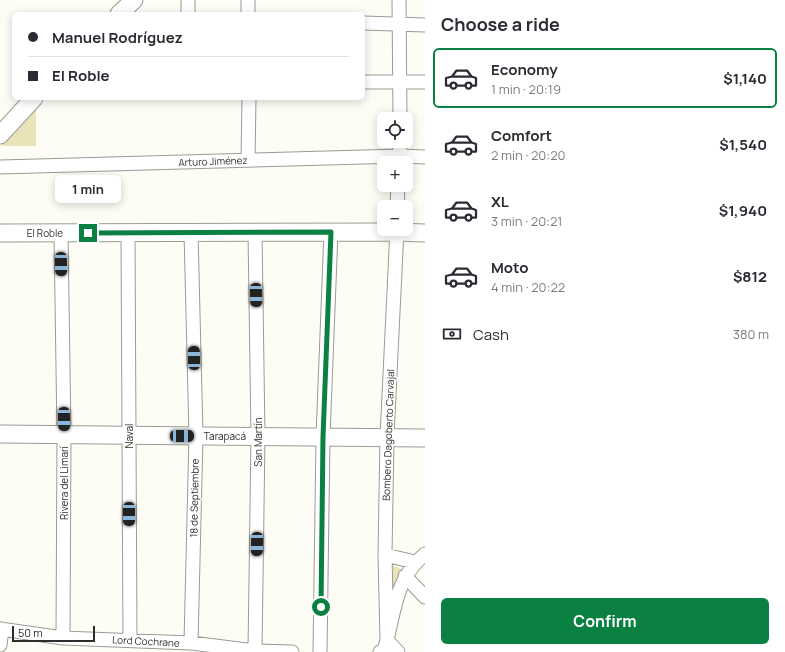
<!DOCTYPE html>
<meta charset="utf-8">
<style>
:root{--surface:#fff;--page:#f7f7f7;--text:#2b2b33;--muted:#7c7c81;--line:#e1e1e2;--accent:#0b8043}
body{margin:0;font-family:Manrope,sans-serif;background:var(--page);color:var(--text);height:100vh;display:flex;flex-direction:column;font-size:15px;white-space:nowrap}
*{box-sizing:border-box;margin:0}
p{font-size:13px;color:var(--muted)}
.icon{flex:none;width:22px;height:22px;fill:none;stroke:currentColor;stroke-width:2;stroke-linecap:round;stroke-linejoin:round}
.map{position:relative;flex:1;overflow:hidden}
.sheet{display:flex;flex-direction:column;background:var(--surface);width:360px}
.sheet>*{flex:none}
.top-card{position:absolute;left:12px;top:12px;width:353px;height:88px;border-radius:6px;box-shadow:0 2px 10px #0003;display:grid;align-content:center;height:88px;padding:0 16px;background:var(--surface)}
.controls{position:absolute;left:377px;top:112px;display:grid;gap:8px}
.controls a{display:grid;place-items:center;width:36px;height:36px;border-radius:6px;background:var(--surface);box-shadow:0 2px 10px #0003;font-size:20px}
.scale{position:absolute;left:12px;bottom:10px;width:83px;box-sizing:border-box;padding-left:4px;border:2px solid #2e2d2b;border-top:0;font-size:11px;line-height:14px;white-space:nowrap;color:#2e2d2b;-webkit-text-stroke:3px #fff;paint-order:stroke}
.end{position:absolute;width:18px;height:18px;margin:-9px;border:5px solid #0b8043;background:#fff;box-shadow:0 0 0 2px #fff}
.from{border-radius:50%}
.bubble{position:absolute;height:28px;border-radius:6px;background:var(--surface);box-shadow:0 2px 10px #0003;font-size:13px;font-weight:700;line-height:28px;text-align:center}
.car{position:absolute;width:12px;height:24px;margin:-12px -6px;border-radius:5px;box-shadow:0 0 3px 1px #0007;background:linear-gradient(#222 24%,#8ab4d8 0 40%,#222 0 76%,#8ab4d8 0 86%,#222 0)}
.top-card b{display:flex;align-items:center;gap:14px;height:38px;font-size:15px}
.top-card b+b{border-top:1px solid var(--line)}
.top-card i{width:10px;height:10px;background:var(--text)}
ul{padding:0;list-style:none}
li{display:flex;align-items:center;gap:12px;height:60px;margin:0 8px 6px;padding:0 8px;border:2px solid transparent;border-radius:6px}
li div{flex:1}
li b{display:block;font-size:15px}
li em{font-style:normal;font-weight:700}
li.active{border-color:var(--accent)}
li>.icon{width:36px;height:36px;stroke-width:1.5}
h2{padding:0 16px;font-size:18px;line-height:48px}
.pay{display:flex;align-items:center;gap:10px;height:44px;padding:0 16px;font-size:15px}
.pay p{margin-inline-start:auto}
.primary-button{display:flex;gap:8px;margin-top:auto;padding:8px 16px}
.primary-button a{flex:1;height:46px;border-radius:6px;background:var(--accent);color:#fff;font-size:16px;font-weight:700;line-height:46px;text-align:center}
main{display:flex;flex:1;min-height:0}
.map>svg:first-child{display:block}
.green{fill:#eae3b8}
.lines{fill:none;stroke-linecap:round;stroke-linejoin:round}
.minor-casing{stroke:#9b9b95;stroke-width:15}
.tertiary-casing{stroke:#9b9b95;stroke-width:19}
.minor{stroke:#fff;stroke-width:13}
.tertiary{stroke:#fff;stroke-width:17}
.route{stroke:#0b8043;stroke-width:5}
.labels{text-anchor:middle;stroke-width:3;stroke-linejoin:round;paint-order:stroke}
.street-label{font-size:10px;fill:#2e2d2b;stroke:#fff}
</style>
<main>
<div class="map">
<svg width="425" height="652" viewBox="0 0 425 652">
<rect width="100%" height="100%" fill="#fdfcf5"/>
<!-- green -->
<path class="green" d="M36,106V146H2V136Z
M391,565L402,569L392,597Z"/>
<g class="lines">
<defs>
<path id="minor" d="M188,0V14
M248,0V14
M399,0L400,119
M363,23L425,25
M363,82H425
M248,160L249,98
M399,163L400,141
M0,167L400,156L425,157
M397,207L398,185
M191,232L196,436L191,643
M255,232L258,436L255,651
M61,233L64,435L63,638
M128,233L130,640
M385,555L415,562
M405,576L425,597
M0,629L63,638L191,643L255,651L292,652
M387,640L385,555L387,437L397,229
M387,640L398,652
M0,645L2,629
M320,652L323,437L331,232
M380,652L384,650L387,640C395,607 397,577 425,554"/>
<path id="tertiary" d="M119,14L134,0
M0,135L34,98
M0,233L396,232L425,233
M0,434L425,438"/>
</defs>
<!-- minor casing -->
<use href="#minor" class="minor-casing"/>
<!-- tertiary casing -->
<use href="#tertiary" class="tertiary-casing"/>
<!-- minor -->
<use href="#minor" class="minor"/>
<!-- tertiary -->
<use href="#tertiary" class="tertiary"/>
</g>
<g class="lines">
<!-- route -->
<path class="route" d="M88,233L331,232L323,437L321,607"/>
</g>
<g class="labels">
<!-- street labels -->
<g class="street-label">
<text transform="translate(213 161) rotate(-2)" y="4">Arturo Jiménez</text>
<text x="45" y="237">El Roble</text>
<text transform="translate(388 435) rotate(-88)" y="4">Bombero Dagoberto Carvajal</text>
<text transform="translate(129 436) rotate(-90)" y="4">Naval</text>
<text x="225" y="440">Tarapacá</text>
<text transform="translate(258 442) rotate(-90)" y="4">San Martín</text>
<text transform="translate(64 483) rotate(-90)" y="4">Rivera del Limarí</text>
<text transform="translate(194 498) rotate(-89)" y="4">18 de Septiembre</text>
<text transform="translate(146 641) rotate(3)" y="4">Lord Cochrane</text>
</g>
</g>
</svg>
<div class="controls">
<a><svg class="icon" aria-label="locate" viewBox="0 0 24 24"><circle cx="12" cy="12" r="6"/><path d="M12 2v4M12 18v4M2 12h4M18 12h4"/></svg></a>
<a>+</a>
<a>−</a>
</div>
<div class="scale">50 m</div>
<i class="end from" style="left:321px;top:607px"></i>
<i class="end" style="left:88px;top:233px"></i>
<div class="bubble" style="left:55px;top:175px;width:66px">1 min</div>
<i class="car" style="left:61px;top:264px;rotate:179deg"></i>
<i class="car" style="left:256px;top:295px;rotate:179deg"></i>
<i class="car" style="left:194px;top:358px;rotate:359deg"></i>
<i class="car" style="left:64px;top:419px;rotate:179deg"></i>
<i class="car" style="left:182px;top:436px;rotate:90deg"></i>
<i class="car" style="left:129px;top:514px;rotate:180deg"></i>
<i class="car" style="left:257px;top:544px;rotate:181deg"></i>
<div class="top-card">
<b><i class="from"></i>Manuel Rodríguez</b>
<b><i></i>El Roble</b>
</div>
</div>
<section class="sheet">
<h2>Choose a ride</h2>
<ul>
<li class="active"><svg class="icon" aria-label="car" viewBox="0 0 24 24"><path d="M5 17H2v-5l4-1 3-4h7l3 4 3 1v5h-3M9 17h6M6 11h13"/><circle cx="7" cy="17" r="2"/><circle cx="17" cy="17" r="2"/></svg><div><b>Economy</b><p>1 min · 20:19</p></div><em>$1,140</em></li>
<li><svg class="icon" aria-label="car" viewBox="0 0 24 24"><path d="M5 17H2v-5l4-1 3-4h7l3 4 3 1v5h-3M9 17h6M6 11h13"/><circle cx="7" cy="17" r="2"/><circle cx="17" cy="17" r="2"/></svg><div><b>Comfort</b><p>2 min · 20:20</p></div><em>$1,540</em></li>
<li><svg class="icon" aria-label="car" viewBox="0 0 24 24"><path d="M5 17H2v-5l4-1 3-4h7l3 4 3 1v5h-3M9 17h6M6 11h13"/><circle cx="7" cy="17" r="2"/><circle cx="17" cy="17" r="2"/></svg><div><b>XL</b><p>3 min · 20:21</p></div><em>$1,940</em></li>
<li><svg class="icon" aria-label="car" viewBox="0 0 24 24"><path d="M5 17H2v-5l4-1 3-4h7l3 4 3 1v5h-3M9 17h6M6 11h13"/><circle cx="7" cy="17" r="2"/><circle cx="17" cy="17" r="2"/></svg><div><b>Moto</b><p>4 min · 20:22</p></div><em>$812</em></li>
</ul>
<div class="pay"><svg class="icon" aria-label="cash" viewBox="0 0 24 24"><path d="M3 7h18v10H3z"/><circle cx="12" cy="12" r="2"/></svg>Cash<p>380 m</p></div>
<div class="primary-button"><a>Confirm</a></div>
</section>
</main>
